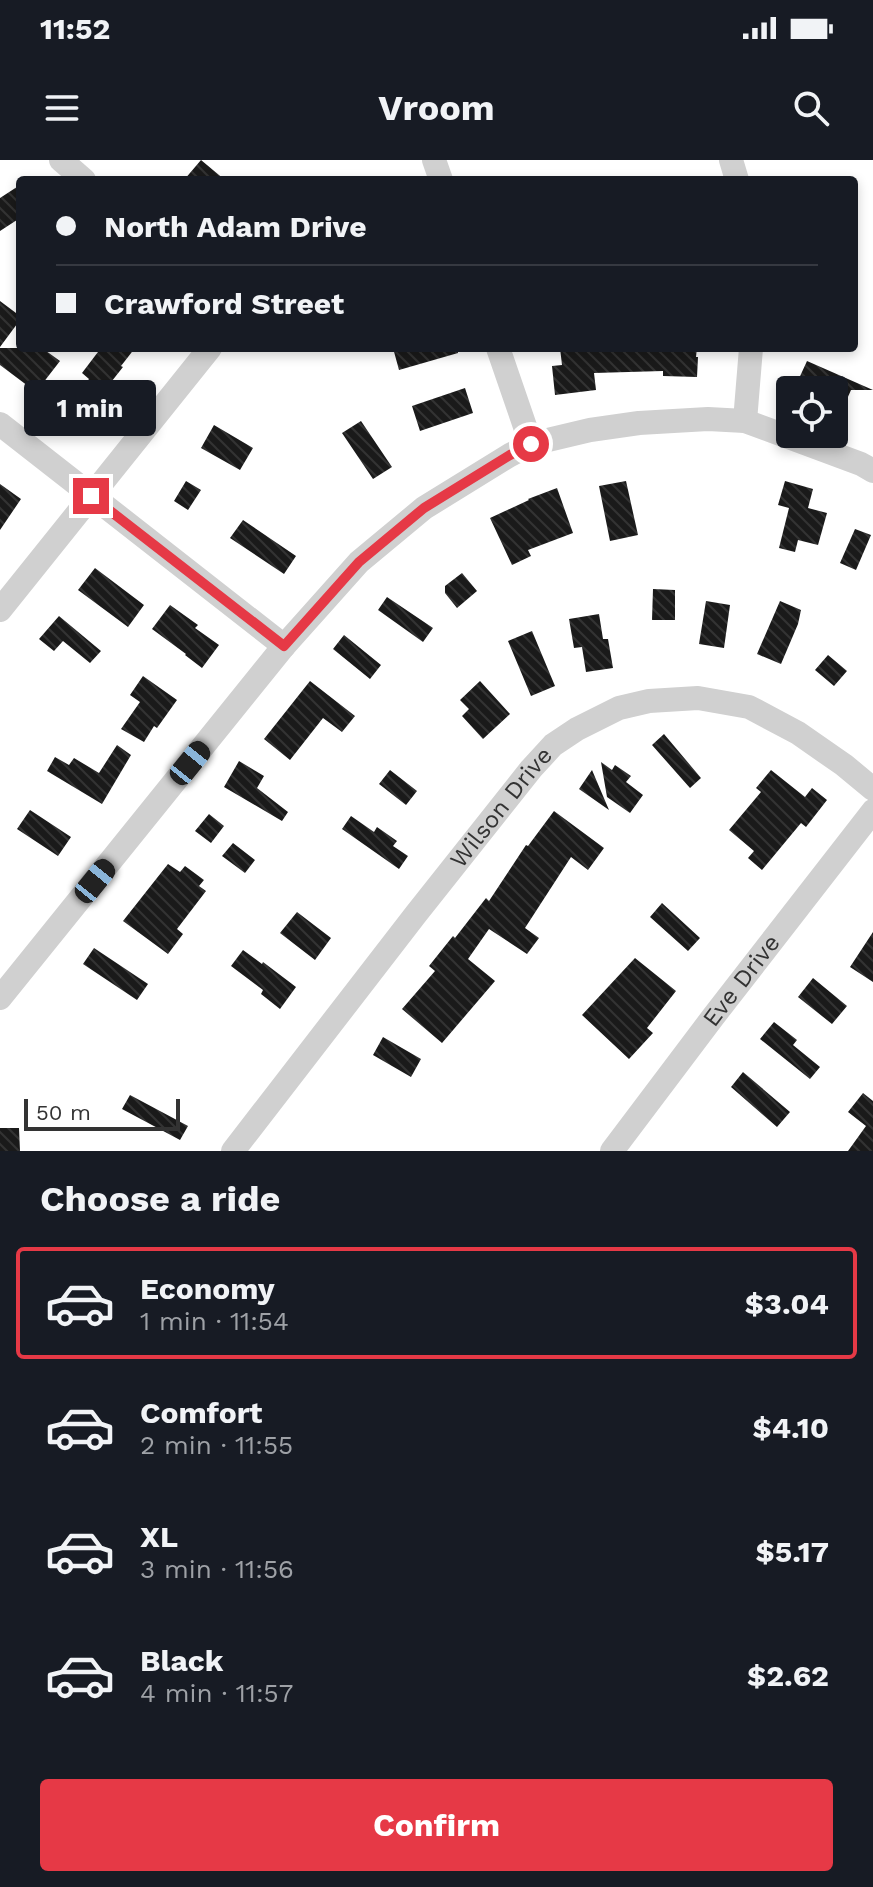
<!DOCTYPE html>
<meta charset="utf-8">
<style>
:root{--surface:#171b24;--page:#242831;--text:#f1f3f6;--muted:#9ea1a6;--line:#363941;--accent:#e63946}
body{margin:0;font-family:"Work Sans",sans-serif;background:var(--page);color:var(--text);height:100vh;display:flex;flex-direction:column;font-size:30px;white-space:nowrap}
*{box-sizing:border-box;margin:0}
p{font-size:26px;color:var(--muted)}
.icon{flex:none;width:44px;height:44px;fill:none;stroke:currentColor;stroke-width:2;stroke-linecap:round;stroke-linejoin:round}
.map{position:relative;height:991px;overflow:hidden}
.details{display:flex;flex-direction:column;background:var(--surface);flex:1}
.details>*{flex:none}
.banner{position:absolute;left:16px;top:16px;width:842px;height:176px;border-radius:8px;box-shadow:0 4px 12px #0003;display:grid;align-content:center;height:176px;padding:0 40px;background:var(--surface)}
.buttons{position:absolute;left:776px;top:216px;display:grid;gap:16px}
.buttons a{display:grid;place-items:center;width:72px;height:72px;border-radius:8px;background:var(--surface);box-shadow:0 4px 12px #0003;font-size:40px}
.scale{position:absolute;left:24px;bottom:20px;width:156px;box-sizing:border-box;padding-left:8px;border:4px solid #333;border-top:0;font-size:22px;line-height:28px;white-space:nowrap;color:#333;-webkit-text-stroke:6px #fff;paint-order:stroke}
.end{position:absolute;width:36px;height:36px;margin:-18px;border:10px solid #e63946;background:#fff;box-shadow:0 0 0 4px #fff}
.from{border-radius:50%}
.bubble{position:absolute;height:56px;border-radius:8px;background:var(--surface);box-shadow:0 4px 12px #0003;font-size:26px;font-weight:700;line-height:56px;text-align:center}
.car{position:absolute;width:24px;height:48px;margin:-24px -12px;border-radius:10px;box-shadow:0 0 6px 2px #0007;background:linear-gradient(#222 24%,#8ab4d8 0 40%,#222 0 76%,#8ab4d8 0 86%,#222 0)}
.banner b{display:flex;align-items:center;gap:28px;height:76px;font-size:30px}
.banner b+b{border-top:2px solid var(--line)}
.banner i{width:20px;height:20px;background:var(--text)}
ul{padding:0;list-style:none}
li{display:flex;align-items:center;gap:24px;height:112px;margin:0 16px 12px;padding:0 24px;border:4px solid transparent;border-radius:8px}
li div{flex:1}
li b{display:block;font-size:30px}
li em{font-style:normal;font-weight:700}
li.selected{border-color:var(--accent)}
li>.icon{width:72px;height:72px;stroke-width:1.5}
h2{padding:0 40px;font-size:36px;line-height:96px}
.action{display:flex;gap:16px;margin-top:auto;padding:16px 40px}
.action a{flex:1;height:92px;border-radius:8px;background:var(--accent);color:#fff;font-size:32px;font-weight:700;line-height:92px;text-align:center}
.status{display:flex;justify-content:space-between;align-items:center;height:56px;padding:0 40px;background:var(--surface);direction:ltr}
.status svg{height:22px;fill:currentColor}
header{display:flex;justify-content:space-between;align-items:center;height:104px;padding:0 40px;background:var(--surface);font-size:36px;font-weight:700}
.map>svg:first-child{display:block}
.building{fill:url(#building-back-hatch)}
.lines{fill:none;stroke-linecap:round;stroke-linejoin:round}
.minor{stroke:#d0d0d0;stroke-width:24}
.route{stroke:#e63946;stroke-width:10}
.labels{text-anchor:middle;stroke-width:8;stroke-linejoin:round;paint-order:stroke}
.street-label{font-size:24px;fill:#333;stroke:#fff}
</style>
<div class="status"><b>11:52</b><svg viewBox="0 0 49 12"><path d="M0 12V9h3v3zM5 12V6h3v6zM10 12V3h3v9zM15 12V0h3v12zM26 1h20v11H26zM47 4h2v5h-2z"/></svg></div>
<header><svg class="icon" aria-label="menu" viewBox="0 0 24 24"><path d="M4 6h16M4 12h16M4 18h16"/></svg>Vroom<svg class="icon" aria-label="search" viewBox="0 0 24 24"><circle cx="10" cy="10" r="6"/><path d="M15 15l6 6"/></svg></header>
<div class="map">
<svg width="873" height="991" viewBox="0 0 873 991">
<defs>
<pattern id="building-back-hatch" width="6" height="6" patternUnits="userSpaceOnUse" patternTransform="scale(2)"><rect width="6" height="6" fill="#1a1a1a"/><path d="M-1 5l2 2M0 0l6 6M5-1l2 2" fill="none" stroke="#333"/></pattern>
</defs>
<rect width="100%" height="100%" fill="#fff"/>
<!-- building -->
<path class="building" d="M201,0L225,20H184Z
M20,25V58L0,71V38Z
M0,141L20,156V160L0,187Z
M0,188H42L60,201L36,232L0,205Z
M101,188H135L121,206L123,207L104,231L114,239L89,272L63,251L89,219L82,213Z
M393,188H458V193L399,210Z
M560,188H697L696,197H698L697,217L663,216V211L594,213L596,230L555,235L552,206L562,205Z
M807,201L873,230H851L834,269V230H808L796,225Z
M465,228L473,253L420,271L412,246Z
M361,261L392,307L373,319L342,273Z
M214,265L253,288L240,310L201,288Z
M186,321L201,330L188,350L174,341Z
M626,321L638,375L610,381L599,326Z
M785,321L813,329L808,348L827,353L818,385L798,380L795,392L779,388L789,348L778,345Z
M0,324L21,339L0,370Z
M557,328L573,373L528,390L531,396L512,405L490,358L529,340L528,339Z
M243,360L296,396L284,414L230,378Z
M855,369L871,375L856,410L840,403Z
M95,408L144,445L128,467L78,430Z
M462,413L477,431L457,448L445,433V426Z
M653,429L675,430V460H652Z
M387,437L433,468L423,482L378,450Z
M706,441L730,445L724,488L699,484Z
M780,441L801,450L798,464L781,504L757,494Z
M170,445L198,465L195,468L219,485L202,508L185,495L186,494L152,469Z
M599,454L603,479H608L613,508L586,512L582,487L574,488L569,459Z
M59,456L101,491L90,503L63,481L54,491L39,479Z
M532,471L555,526L531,536L508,481Z
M344,475L381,505L370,519L333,489Z
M828,495L847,511L834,526L815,510Z
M143,516L177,540L157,568L154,566L144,582L121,569L140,542L130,535Z
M310,521L355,556L342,572L323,558L290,600L264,579Z
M480,521L510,554L483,579L462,556L469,549L460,540Z
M664,574L701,618L690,628L652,585Z
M117,585L131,595L102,644L47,611L55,597L69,605L74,598L99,613Z
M239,601L264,616L257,628L288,652L282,661L224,627Z
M601,602L612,610L615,605L631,616L626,622L643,635L630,653L607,637Z
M390,610L417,631L406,645L379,624Z
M592,610L609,650L579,629Z
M771,610L805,637L812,628L827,640L806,667L801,663L762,710L748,698L754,691L729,670L761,632L756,628Z
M30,650L71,677L58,696L17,669Z
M554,651L604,688L588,710L571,697L525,768L539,778L527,794L489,769L468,799L495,821L442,883L402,849L435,811L429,806L453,776L455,778L486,738L489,741L526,685L528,686Z
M209,654L224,666L211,683L195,671Z
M351,656L374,672L377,667L397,681L393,686L408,696L399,709L342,669Z
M233,683L255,700L245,713L222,696Z
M168,704L180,712L185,706L204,720L199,726L206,731L177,769L183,774L168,794L123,761Z
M662,743L700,778L688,791L650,757Z
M297,752L331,778L315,800L280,773Z
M873,772V822L850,807Z
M94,788L148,824L137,840L83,804Z
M243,790L262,804L263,802L296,827L280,849L261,834L263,830L231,806Z
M635,798L676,831L647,868L653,873L629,899L582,855Z
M813,818L847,846L832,864L798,837Z
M774,862L797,880L793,885L820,907L810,919L760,879Z
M383,877L421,899L411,917L373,895Z
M743,912L790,952L777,967L731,927Z
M863,933L873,941V991H848L866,966L848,952Z
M130,935L188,966L180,980L122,949Z
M0,968H19L20,991H0Z"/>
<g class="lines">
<!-- minor -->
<g class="minor">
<path d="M61,0L84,20"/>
<path d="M434,0L441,20"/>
<path d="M731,0L737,20"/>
<path d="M498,188L531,284"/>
<path d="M745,261L751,188"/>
<path d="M0,264L284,486"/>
<path d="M0,450L210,188"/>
<path d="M0,838L284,486L359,402L424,348L510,295L531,284L590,270L639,263L708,259L745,261L861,304L873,311"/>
<path id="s1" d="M233,991L416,754L531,609L553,585L577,569L619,548L649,541L698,538L749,547L798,573L844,605L873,629"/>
<path id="s2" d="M612,991L713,857L873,651"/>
</g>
</g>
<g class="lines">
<!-- route -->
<path class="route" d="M91,336L284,486L359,402L424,348L510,295L531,284"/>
</g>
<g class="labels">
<!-- street labels -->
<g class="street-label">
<text dy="8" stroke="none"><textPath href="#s1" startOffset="436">Wilson Drive</textPath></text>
<text dy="8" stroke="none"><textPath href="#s2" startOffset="214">Eve Drive</textPath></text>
</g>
</g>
</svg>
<div class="buttons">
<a><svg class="icon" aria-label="locate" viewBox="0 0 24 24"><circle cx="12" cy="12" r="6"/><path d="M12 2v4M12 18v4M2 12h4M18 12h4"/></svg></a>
</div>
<div class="scale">50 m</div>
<i class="end from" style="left:531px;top:284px"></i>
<i class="end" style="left:91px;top:336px"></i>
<div class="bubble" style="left:24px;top:220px;width:132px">1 min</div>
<i class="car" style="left:190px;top:603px;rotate:39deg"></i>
<i class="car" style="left:95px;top:721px;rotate:39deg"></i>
<div class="banner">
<b><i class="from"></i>North Adam Drive</b>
<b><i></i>Crawford Street</b>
</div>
</div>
<section class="details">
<h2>Choose a ride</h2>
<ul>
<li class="selected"><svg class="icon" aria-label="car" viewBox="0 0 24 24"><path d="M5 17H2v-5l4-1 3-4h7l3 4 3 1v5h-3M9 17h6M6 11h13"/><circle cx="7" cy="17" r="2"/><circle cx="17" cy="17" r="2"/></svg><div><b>Economy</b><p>1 min · 11:54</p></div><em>$3.04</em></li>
<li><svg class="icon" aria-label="car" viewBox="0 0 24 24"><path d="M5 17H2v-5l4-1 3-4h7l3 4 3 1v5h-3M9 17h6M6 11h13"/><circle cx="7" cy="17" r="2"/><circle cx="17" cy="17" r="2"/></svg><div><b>Comfort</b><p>2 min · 11:55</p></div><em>$4.10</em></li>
<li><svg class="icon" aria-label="car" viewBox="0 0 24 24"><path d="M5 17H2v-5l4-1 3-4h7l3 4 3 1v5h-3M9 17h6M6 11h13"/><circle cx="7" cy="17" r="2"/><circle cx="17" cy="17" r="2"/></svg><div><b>XL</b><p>3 min · 11:56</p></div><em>$5.17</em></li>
<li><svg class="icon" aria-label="car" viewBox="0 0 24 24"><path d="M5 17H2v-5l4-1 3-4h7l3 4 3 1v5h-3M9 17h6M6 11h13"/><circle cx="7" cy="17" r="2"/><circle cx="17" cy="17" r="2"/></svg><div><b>Black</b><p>4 min · 11:57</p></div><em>$2.62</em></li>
</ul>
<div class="action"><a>Confirm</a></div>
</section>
